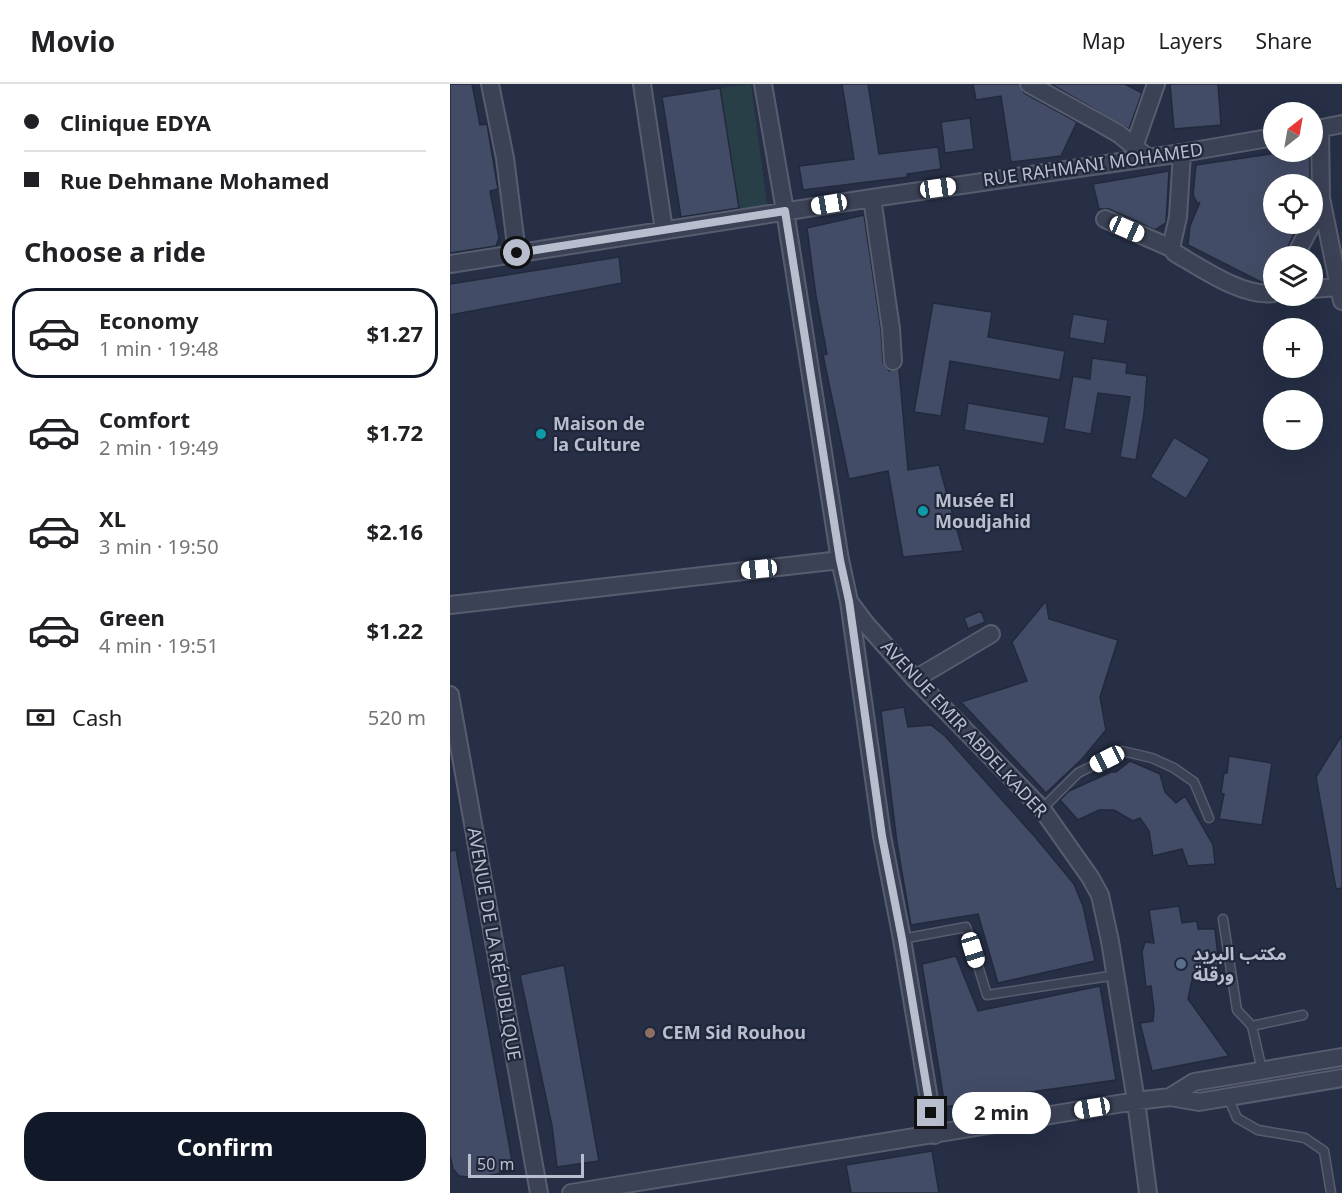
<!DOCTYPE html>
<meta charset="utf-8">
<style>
:root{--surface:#fff;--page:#f6f6f6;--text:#202124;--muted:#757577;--line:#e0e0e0;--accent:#111827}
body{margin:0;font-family:"Noto Sans","Noto Sans Arabic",sans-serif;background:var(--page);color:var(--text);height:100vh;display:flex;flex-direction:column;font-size:22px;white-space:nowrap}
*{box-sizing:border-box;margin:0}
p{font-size:20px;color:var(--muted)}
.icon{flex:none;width:33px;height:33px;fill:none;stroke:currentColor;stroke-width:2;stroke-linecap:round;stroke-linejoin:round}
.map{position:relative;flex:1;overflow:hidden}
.panel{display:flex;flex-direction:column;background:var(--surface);width:450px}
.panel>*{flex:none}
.guide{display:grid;align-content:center;height:132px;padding:0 24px;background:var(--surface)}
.needle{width:39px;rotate:31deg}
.controls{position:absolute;left:813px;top:18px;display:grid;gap:12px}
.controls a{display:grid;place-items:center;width:60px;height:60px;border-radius:50%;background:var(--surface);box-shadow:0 6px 24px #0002;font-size:30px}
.scale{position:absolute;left:18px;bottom:15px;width:116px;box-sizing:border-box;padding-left:6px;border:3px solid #b9bece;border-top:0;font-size:16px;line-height:21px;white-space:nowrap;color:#b9bece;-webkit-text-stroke:4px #20273b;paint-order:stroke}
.end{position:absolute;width:27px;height:27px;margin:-14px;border:8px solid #b9bece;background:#111;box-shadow:0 0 0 3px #111}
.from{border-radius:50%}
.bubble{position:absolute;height:42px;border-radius:21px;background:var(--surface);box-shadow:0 6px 24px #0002;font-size:20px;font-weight:700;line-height:42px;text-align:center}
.car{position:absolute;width:18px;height:36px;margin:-18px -9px;border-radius:8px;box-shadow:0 0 4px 2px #0007;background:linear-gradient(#fff 24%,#345 0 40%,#fff 0 76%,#345 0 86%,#fff 0)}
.guide b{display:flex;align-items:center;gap:21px;height:57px;font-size:22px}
.guide b+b{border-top:2px solid var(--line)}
.guide i{width:15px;height:15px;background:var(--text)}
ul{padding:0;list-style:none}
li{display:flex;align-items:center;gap:18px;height:90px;margin:0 12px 9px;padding:0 12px;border:3px solid transparent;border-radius:24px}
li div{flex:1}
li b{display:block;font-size:22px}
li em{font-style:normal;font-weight:700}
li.selected{border-color:var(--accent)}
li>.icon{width:54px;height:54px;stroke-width:1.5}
h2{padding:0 24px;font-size:27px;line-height:72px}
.pay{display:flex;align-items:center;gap:15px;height:66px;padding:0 24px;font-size:22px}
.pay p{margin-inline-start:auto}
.button{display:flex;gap:12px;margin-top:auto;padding:12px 24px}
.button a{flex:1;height:69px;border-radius:24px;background:var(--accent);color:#fff;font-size:24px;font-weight:700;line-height:69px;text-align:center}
header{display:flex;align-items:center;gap:36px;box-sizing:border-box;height:84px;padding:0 30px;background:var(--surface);border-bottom:2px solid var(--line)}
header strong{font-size:28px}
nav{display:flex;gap:33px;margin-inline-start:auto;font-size:21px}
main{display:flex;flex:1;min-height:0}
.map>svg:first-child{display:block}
.green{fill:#293f47}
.building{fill:#434c66;stroke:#22293c;stroke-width:1.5}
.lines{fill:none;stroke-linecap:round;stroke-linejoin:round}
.lane-casing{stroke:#575d6f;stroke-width:11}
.street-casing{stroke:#575d6f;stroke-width:20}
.lane{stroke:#3b4255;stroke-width:8}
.street{stroke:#3b4255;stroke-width:16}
.route{stroke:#b9bece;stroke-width:8}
.culture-dot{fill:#0f9aa8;stroke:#20273b;stroke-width:2}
.service-dot{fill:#5c6f8a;stroke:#20273b;stroke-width:2}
.education-dot{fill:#8d6e63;stroke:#20273b;stroke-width:2}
.labels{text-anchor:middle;stroke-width:4.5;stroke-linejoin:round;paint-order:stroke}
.street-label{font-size:18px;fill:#b9bece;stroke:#20273b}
.poi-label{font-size:18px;font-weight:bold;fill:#b9bece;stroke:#20273b;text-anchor:start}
</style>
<header>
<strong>Movio</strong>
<nav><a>Map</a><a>Layers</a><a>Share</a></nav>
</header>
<main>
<section class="panel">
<div class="guide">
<b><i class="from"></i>Clinique EDYA</b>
<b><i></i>Rue Dehmane Mohamed</b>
</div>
<h2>Choose a ride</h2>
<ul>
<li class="selected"><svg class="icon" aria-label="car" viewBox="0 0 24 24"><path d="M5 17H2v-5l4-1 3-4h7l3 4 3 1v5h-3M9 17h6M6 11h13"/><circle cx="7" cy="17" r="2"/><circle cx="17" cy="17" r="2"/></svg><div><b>Economy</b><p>1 min · 19:48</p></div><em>$1.27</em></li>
<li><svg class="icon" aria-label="car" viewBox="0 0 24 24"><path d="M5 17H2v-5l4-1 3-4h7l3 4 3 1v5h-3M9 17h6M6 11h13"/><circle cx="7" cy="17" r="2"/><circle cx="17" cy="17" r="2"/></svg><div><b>Comfort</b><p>2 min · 19:49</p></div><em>$1.72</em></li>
<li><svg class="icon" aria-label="car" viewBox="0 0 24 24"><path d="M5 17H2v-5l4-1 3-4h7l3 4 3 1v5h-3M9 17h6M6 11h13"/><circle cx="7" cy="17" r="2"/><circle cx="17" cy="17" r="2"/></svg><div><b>XL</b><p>3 min · 19:50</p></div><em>$2.16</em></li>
<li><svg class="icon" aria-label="car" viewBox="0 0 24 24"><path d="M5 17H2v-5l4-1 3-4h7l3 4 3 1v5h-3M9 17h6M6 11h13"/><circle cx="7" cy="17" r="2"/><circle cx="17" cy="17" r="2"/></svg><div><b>Green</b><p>4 min · 19:51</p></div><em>$1.22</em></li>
</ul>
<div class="pay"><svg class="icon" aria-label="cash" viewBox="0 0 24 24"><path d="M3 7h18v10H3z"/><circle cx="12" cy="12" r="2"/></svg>Cash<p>520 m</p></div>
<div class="button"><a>Confirm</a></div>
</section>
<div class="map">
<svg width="892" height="1109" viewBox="0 0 892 1109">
<rect width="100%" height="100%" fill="#262f46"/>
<!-- green -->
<path class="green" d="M301,0L317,120L289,126L270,4Z"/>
<!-- building -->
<path class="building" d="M0,0H22L30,41L37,40L48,105L40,107L49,154L46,162L0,169Z
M392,0H418L429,70L488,63L491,85L457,90L458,93L353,106L349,82L404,75Z
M523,0H569L574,9L627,38L611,72L561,78L551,12L526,16Z
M601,0H675L692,9L679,45Z
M720,0H768L771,41L724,45Z
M270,4L289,124L231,133L212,13Z
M520,34L524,65L495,69L491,38Z
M833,68H860V100H824V140H849L833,172H824V192L820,199L811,198L738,161L740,142L750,118L748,120L743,111L746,81Z
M719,87L716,139L705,146L659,125H649L643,100Z
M414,131L431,246L433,278L439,287L449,285L458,386L489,381L513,467L453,473L438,387L399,395L373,271L377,270L366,212L357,144Z
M169,173L172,199L0,231V200Z
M483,219L542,228L538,253L615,267L610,296L500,277L491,332L464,328Z
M623,230L658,236L654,260L619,254Z
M642,274L677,279L676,289L697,292L694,330L686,376L670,373L680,313L648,309L641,350L614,345L623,292L640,295Z
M518,319L599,333L594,360L514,346Z
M724,353L760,375L736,415L700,393Z
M596,517L599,535L668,556L650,613L656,646L632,675L596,709L511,618L577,597L562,558Z
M531,527L535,538L518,545L514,534Z
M454,623L458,643L481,641L495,652L586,754L624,800L633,822L645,877L548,899L528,830L461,841L447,759L431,627Z
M892,651V804L886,805L866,693Z
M779,672L822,679L812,741L769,735L774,710L771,709L774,689H777Z
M680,677L710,690L715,708L726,719L735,712L763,761L765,780L738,782L732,765L703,772L699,747L690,734L683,737L664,726H649L628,736L610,716L619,707L661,688H666Z
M6,766L62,1077L56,1088L26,1094L9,1092L3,1085L0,1071V767Z
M729,822L732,839L747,837L748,845H765L770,893L742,896L738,915L779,972L702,987L690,939L703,937L704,926L701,902L696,903L692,868L695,858L704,859L699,826Z
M506,872L528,927L650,902L666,996L552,1012L495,1023L472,880Z
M114,881L149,1077L107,1083L102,1042L70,891Z
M482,1067L489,1109H401L396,1081Z"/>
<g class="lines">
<defs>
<path id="lane" d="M592,725L628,689L672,667L702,674L724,684L744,698L759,734
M773,835L787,926L802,942L812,986
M452,855L516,843L537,911L666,891
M802,942L853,931
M778,1013L787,1034L808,1046L855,1054L874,1067L881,1109"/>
<path id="street" d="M40,0L55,74L67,169
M192,0L214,146
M313,0L335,127L390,476L399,517L432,752L452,855L485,1051
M579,0L650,39L669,50L697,73
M862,46L892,40
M684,63L706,0
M732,69L728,133L721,164L725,169C751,184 794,214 824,209
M422,114L441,245L443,277
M871,114L892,217
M655,135L721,164
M862,138L871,114L870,45
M845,172L862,140
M0,180L422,114L732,69L824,53
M862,205L888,203
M401,520L416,540L465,595L592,725L640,793L650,811L660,857L686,1017L698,1109
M0,521L390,476
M465,595L541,550
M0,611L89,1109
M720,1013L744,998L892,973
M121,1109L686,1017L720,1013L749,1018L892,994"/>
</defs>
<!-- lane casing -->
<use href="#lane" class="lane-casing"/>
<!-- street casing -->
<use href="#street" class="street-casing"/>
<!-- lane -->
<use href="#lane" class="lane"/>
<!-- street -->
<use href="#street" class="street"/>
</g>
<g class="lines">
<!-- route -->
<path class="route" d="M67,169L335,127L390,476L399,517L432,752L452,855L481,1029"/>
</g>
<!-- markers -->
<g class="culture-dot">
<circle cx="91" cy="350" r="6"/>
<circle cx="473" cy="427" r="6"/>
</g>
<circle class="service-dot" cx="731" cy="880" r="6"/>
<circle class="education-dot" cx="200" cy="949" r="6"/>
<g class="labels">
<!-- street labels -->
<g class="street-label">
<text transform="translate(643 81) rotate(-8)" y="6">RUE RAHMANI MOHAMED</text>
<text transform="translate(514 645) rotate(47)" y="6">AVENUE EMIR ABDELKADER</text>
<text transform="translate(44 860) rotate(80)" y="6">AVENUE DE LA RÉPUBLIQUE</text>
</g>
<!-- poi labels -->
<g class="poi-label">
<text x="103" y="346">Maison de<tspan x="103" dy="21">la Culture</tspan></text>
<text x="485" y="423">Musée El<tspan x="485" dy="21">Moudjahid</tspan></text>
<text x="743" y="876">مكتب البريد<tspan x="743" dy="21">ورقلة</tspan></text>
<text x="212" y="955">CEM Sid Rouhou</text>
</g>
</g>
</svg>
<div class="controls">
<a><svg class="needle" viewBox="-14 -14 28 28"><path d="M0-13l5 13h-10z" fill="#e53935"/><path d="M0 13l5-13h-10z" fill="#757577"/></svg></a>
<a><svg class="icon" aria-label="locate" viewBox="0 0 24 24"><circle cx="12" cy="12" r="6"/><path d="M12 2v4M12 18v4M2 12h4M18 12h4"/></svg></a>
<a><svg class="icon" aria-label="layers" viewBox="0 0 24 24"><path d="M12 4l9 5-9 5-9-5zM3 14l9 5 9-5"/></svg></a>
<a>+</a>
<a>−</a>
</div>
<div class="scale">50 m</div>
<i class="end from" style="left:67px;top:169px"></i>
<i class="end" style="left:481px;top:1029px"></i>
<div class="bubble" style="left:502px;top:1008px;width:99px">2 min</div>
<i class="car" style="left:488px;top:104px;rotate:82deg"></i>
<i class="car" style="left:379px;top:120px;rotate:261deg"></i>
<i class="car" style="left:677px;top:145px;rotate:114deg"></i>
<i class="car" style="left:309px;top:485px;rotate:264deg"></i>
<i class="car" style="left:657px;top:675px;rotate:243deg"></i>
<i class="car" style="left:523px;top:866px;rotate:163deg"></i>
<i class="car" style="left:642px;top:1024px;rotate:260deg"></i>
</div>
</main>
